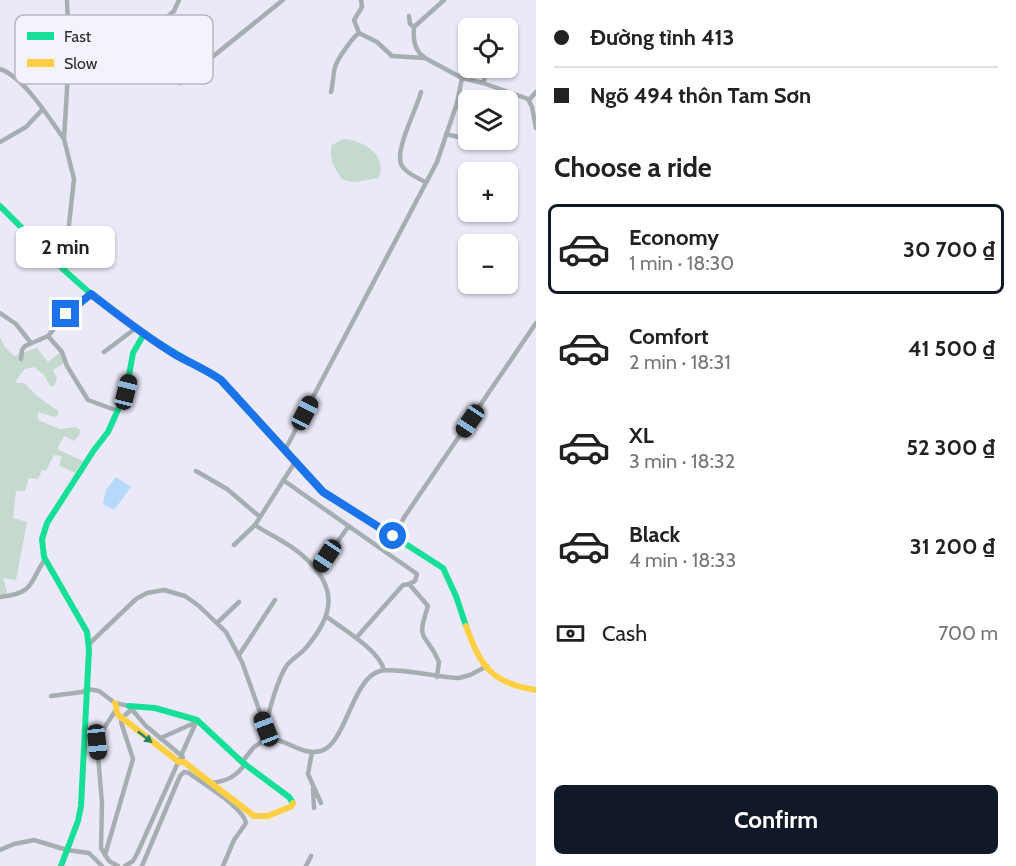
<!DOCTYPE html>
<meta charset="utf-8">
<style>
:root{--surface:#fff;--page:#f6f6f6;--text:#222;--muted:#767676;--line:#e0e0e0;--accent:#111827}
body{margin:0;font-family:Cabin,sans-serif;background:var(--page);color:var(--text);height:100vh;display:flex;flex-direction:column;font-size:22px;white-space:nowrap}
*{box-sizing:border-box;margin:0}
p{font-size:20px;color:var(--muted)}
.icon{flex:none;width:33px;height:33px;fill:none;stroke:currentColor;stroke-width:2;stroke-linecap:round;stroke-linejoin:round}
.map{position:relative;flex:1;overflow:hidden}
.drawer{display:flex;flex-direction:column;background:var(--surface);width:480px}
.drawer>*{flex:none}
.guide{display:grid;align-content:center;height:132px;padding:0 18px;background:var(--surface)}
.buttons{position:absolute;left:458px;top:18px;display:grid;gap:12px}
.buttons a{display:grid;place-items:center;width:60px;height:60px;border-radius:9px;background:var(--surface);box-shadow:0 2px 4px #0004;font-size:30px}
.end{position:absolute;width:27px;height:27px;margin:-14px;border:8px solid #1a73e8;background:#fff;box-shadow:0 0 0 3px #fff}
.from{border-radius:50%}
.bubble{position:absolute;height:42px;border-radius:9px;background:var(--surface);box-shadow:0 2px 4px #0004;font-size:20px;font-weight:700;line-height:42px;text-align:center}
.car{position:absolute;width:18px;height:36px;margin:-18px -9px;border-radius:8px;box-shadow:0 0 4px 2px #0007;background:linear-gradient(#222 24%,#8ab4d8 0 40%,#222 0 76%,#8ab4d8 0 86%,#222 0)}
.guide b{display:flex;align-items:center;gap:21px;height:57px;font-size:22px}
.guide b+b{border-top:2px solid var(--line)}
.guide i{width:15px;height:15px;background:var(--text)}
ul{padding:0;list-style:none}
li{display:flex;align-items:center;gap:18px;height:90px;margin:0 12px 9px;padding:0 6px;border:3px solid transparent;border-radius:9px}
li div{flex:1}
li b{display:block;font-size:22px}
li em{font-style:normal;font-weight:700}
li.selected{border-color:var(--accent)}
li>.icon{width:54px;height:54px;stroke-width:1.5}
h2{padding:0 18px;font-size:27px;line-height:72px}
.pay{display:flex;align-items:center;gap:15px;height:66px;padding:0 18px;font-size:22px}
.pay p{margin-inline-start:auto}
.cta{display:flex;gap:12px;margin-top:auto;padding:12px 18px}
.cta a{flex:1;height:69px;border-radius:9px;background:var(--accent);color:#fff;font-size:24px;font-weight:700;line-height:69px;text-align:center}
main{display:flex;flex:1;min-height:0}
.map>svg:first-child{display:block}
.green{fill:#c4dace}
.water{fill:#b6dafc}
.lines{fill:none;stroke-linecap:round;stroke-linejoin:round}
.street{stroke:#a5aeb0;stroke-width:4.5}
.fast{stroke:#16e098;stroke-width:6}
.slow{stroke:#ffcf43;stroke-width:6}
.oneway{fill:#208466}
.route{stroke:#1a73e8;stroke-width:8}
.key{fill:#f4f2fd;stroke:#b8b6c0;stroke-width:1.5}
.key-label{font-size:16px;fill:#2b2933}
</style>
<main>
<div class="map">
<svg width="536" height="866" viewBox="0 0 536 866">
<rect width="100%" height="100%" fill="#ebe8f7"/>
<!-- green -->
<path class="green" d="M343,139C363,140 388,155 379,178L355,182L343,180C335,170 328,158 332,145Z
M0,337L5,347L14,356L37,348L48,362L61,352L63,354V364L53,370L57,378L54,386H50L44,375L34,367L25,369L16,380L17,383H24L37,396L58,411V415L54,417L38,412V420L60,429L76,427L80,430L79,436L74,441L64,436L57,449L83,461L75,473L59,465L62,456L54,455L46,471L42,470L38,479L29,478L25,491H16L13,518L27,522L16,580L3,578L7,592L4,595L0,594Z"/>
<!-- water -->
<path class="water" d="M116,477L131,487L114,510L103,504L106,490Z"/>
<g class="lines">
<!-- street -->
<path class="street" d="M361,0L362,7L354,20L359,33L377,42L392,56L425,58L462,78L483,83L528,99L532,107L536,128
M409,16L410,24L414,27L444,0
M414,27C413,40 414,50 425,58
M160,33L159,24L174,11L179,0
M0,69C24,77 49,118 64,139
M180,83L283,0
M483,83L488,68
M331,92C333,84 333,75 335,67C338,58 352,38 359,33
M421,92C417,109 393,152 402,166C406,173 418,178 425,182
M529,100L536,92
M446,134L462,138L468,134
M462,138L466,141L475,140
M0,142L26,127L42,110
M64,270L74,179L64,139L69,57L67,0
M0,313L16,324L31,343
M48,336L62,352L67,366L88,400L118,411
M104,352L136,328
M21,359L22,350L25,346L48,336L66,314L91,294
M285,450L437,162L457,103L462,78
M196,471L227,489L260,517
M283,480L417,574L415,581L409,584L428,606C415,644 426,631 439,662L437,677
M255,525C270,535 289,543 302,555C339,587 335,615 304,650C299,655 292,659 287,665C278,678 269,710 266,726
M393,536L405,516L536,323
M234,545L255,525L295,462
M317,571L348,527
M0,597C35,593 29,583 45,559
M327,617C343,629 379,650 384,670
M217,623L239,602
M356,638L403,585L409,584
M89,644L136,599L147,593L164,590L185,596L199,606L226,632L242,662L266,729L268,738L254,747L242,762
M239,655L275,600
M51,696L82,692L88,689L99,691L115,703L129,706L146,726L183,757
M116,710L98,737L97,743L102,803L101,848L109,861L118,866
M161,738L194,723
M268,738C287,739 301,756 321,751C346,744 352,678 380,671C398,667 439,678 459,678L470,675L487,666
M312,752L308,774L321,803
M211,783C227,781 236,777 245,764
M313,788L314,808
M0,850L14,844L34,840L67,850L89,853L102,866
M105,855L133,759L121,722L122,718L132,709
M125,866L133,861L137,854L197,720
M142,866L180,776L184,772L189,773C203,784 243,807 246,823L234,840L223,866
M306,866L311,856"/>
<!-- fast -->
<path class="fast" d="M0,206L64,270L91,294L144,334L221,380L323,491L443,568L456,596L466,626
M129,706L155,708L197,720L242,762L289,797L293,803
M61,866L78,821L81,806L89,650L87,632L44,557L42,539L47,523L94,450L108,432L126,392L133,353L144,334"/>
<!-- slow -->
<path class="slow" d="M466,626C481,667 491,683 536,690
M115,703L118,715L179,762H184L254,816H268L292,806L293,803"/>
</g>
<!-- one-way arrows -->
<defs><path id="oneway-solid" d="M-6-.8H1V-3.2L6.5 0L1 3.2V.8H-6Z" transform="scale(1.5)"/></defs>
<use class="oneway" href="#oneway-solid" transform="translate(145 737) rotate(38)"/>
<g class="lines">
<!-- route -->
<path class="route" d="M66,314L91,294C118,315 146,337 176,355C192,364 205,369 221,380L323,492L393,536"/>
</g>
<!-- legend -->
<rect x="15" y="15" width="198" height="69" rx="9" class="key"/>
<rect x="27" y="32" width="27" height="8" fill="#16e098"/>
<rect x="27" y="59" width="27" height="8" fill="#ffcf43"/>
<g class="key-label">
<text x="64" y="42">Fast</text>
<text x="64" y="69">Slow</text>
</g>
</svg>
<div class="buttons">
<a><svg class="icon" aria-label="locate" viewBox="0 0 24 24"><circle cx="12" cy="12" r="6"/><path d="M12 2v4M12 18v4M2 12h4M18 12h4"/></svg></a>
<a><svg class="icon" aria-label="layers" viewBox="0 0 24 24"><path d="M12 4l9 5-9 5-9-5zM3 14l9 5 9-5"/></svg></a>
<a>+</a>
<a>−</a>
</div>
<i class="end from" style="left:393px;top:536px"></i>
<i class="end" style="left:66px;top:314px"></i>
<div class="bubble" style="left:16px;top:226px;width:99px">2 min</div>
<i class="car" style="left:126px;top:392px;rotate:14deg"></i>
<i class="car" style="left:305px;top:413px;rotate:27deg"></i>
<i class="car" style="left:470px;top:421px;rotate:214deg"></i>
<i class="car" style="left:327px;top:556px;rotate:214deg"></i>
<i class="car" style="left:266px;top:729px;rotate:339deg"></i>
<i class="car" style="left:97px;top:742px;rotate:174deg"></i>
</div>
<section class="drawer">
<div class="guide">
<b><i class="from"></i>Đường tỉnh 413</b>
<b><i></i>Ngõ 494 thôn Tam Sơn</b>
</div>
<h2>Choose a ride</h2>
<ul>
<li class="selected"><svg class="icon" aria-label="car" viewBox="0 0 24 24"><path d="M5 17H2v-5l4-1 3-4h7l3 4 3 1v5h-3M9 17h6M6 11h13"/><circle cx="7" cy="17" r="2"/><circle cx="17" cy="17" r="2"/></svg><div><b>Economy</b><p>1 min · 18:30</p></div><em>30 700 ₫</em></li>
<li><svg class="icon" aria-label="car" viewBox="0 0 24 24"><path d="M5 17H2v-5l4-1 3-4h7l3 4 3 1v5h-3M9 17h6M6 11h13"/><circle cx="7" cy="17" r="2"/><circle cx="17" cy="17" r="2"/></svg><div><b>Comfort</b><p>2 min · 18:31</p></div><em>41 500 ₫</em></li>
<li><svg class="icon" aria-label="car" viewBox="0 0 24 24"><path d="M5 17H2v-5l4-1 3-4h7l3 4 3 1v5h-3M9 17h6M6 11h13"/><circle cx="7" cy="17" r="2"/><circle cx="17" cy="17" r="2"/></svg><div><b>XL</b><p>3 min · 18:32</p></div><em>52 300 ₫</em></li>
<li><svg class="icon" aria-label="car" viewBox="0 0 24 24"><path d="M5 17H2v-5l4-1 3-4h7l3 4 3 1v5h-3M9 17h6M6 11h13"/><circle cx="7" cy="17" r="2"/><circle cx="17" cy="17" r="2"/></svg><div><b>Black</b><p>4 min · 18:33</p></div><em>31 200 ₫</em></li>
</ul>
<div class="pay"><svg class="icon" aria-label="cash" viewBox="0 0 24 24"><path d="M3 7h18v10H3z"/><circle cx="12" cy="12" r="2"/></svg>Cash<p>700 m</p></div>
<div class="cta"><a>Confirm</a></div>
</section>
</main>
